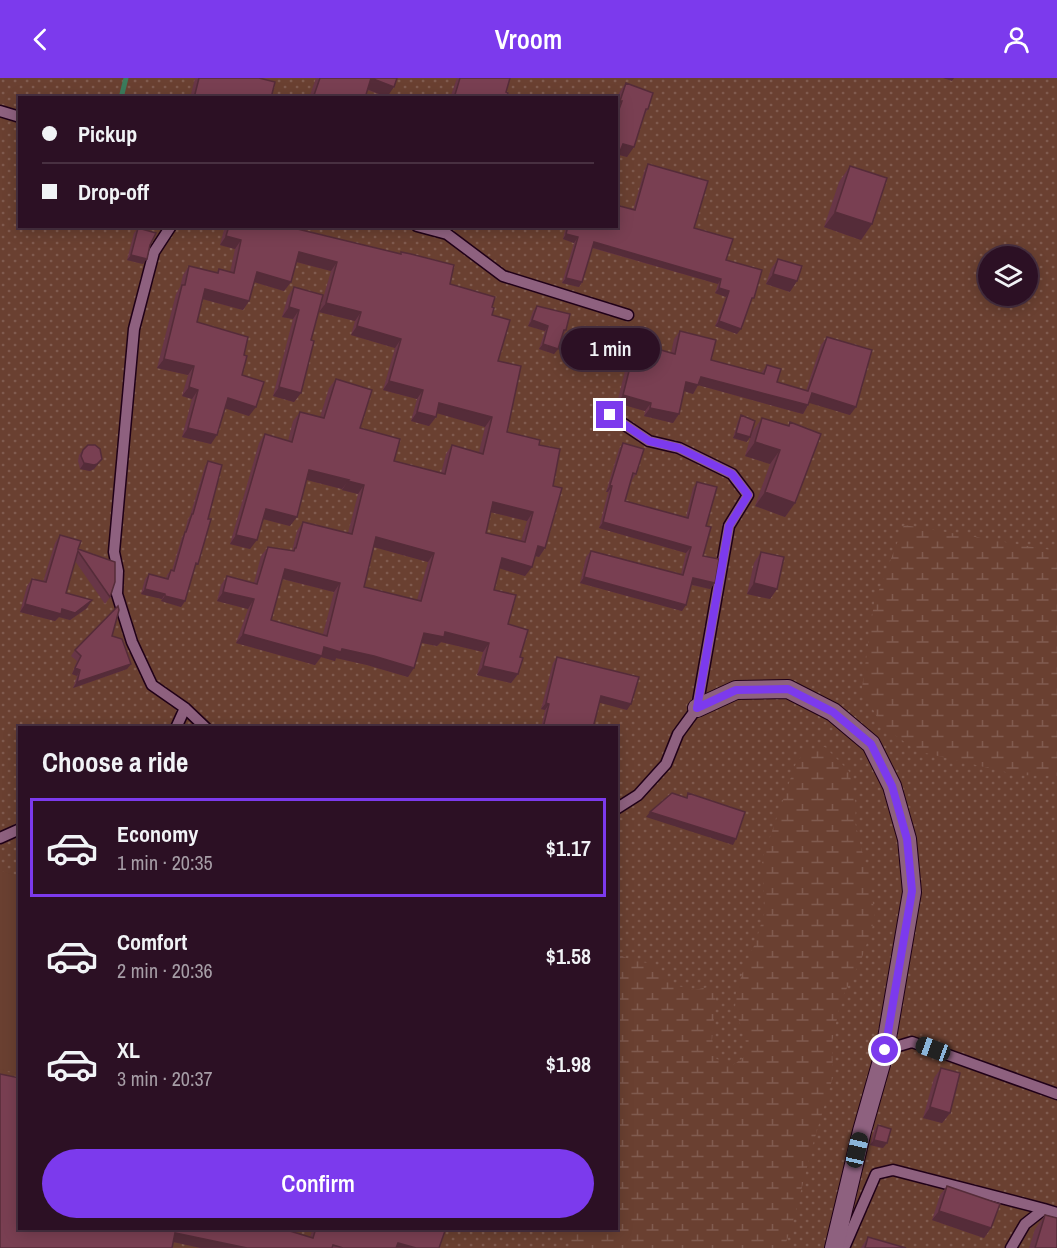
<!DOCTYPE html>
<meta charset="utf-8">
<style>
:root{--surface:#2c1024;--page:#381e31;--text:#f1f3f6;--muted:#a69da6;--line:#483041;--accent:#7c3aed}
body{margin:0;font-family:"Archivo Narrow",sans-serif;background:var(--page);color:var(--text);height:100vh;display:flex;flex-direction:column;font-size:22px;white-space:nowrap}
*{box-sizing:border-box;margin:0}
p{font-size:20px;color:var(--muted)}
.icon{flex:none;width:33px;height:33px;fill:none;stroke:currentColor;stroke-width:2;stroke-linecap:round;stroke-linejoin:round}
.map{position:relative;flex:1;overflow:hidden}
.sheet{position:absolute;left:18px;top:648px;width:600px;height:504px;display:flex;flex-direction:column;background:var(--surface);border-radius:0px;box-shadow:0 3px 15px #0003,0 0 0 2px var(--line)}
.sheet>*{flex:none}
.banner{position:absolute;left:18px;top:18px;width:600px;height:132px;border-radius:0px;box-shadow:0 3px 15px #0003,0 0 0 2px var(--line);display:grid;align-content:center;height:132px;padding:0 24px;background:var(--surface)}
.controls{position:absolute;left:978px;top:168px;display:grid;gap:12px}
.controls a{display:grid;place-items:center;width:60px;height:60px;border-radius:50%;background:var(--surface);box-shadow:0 3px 15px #0003,0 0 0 2px var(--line);font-size:30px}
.end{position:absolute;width:27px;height:27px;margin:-14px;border:8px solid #7c3aed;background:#fff;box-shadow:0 0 0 3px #fff}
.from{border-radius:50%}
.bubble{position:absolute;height:42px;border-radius:21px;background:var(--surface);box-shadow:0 3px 15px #0003,0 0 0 2px var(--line);font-size:20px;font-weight:600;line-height:42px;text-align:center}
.car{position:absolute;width:18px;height:36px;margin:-18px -9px;border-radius:8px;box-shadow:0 0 4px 2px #0007;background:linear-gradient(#222 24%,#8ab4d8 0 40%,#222 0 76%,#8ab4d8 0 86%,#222 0)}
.banner b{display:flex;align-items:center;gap:21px;height:57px;font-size:22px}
.banner b+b{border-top:2px solid var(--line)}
.banner i{width:15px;height:15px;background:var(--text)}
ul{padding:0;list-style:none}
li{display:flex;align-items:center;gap:18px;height:99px;margin:0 12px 9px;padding:0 12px;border:3px solid transparent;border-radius:0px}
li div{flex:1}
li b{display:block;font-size:22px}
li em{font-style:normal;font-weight:600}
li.selected{border-color:var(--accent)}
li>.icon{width:54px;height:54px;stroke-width:1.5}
h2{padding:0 24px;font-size:27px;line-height:72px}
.primary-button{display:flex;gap:12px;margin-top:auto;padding:12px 24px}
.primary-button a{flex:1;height:69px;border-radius:36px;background:var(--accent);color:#fff;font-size:24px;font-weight:600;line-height:69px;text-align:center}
header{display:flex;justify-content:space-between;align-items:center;height:78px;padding:0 24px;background:var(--accent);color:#fff;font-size:27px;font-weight:600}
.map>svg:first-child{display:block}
.grass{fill:url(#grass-dots);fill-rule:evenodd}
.wetland{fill:url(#wetland-marsh)}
.garden{fill:#6a4031}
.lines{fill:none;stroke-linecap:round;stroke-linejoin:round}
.stream{stroke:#3b7b5c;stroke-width:5}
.lane-casing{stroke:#200018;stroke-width:13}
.street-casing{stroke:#200018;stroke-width:20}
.lane{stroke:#8e617f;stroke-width:10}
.street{stroke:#8e617f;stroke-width:18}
.wall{fill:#683647;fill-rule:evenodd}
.shaded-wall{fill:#552c39}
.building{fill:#793f52;stroke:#552c39;stroke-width:1.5;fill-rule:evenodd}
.route{stroke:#7c3aed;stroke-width:8}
</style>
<header><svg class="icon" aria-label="back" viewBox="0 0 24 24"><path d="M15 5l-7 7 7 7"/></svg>Vroom<svg class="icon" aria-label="person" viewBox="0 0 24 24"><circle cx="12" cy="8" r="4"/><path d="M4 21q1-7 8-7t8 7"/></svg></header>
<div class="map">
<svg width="1057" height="1170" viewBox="0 0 1057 1170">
<defs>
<pattern id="grass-dots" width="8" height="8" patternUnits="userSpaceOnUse" patternTransform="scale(1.5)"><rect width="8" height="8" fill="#6a4031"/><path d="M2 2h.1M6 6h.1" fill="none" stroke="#805b4f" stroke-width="1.8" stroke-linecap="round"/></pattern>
<pattern id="wetland-marsh" width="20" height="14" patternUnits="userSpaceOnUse" patternTransform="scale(1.5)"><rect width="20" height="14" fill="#6a4031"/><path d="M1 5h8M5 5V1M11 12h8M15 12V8" fill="none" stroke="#805b4f"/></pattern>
</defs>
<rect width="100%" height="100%" fill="#3b1530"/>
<!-- grass -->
<path class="grass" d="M0,0H1057V1170H0ZM20,20H616V148H20ZM988,178H1028V218H988ZM20,650H616V1150H20Z"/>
<!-- wetland -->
<path class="wetland" d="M904,447L1057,473V698L1018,697L917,673L881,647L862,610L874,525Z
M825,669L849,693L856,727L855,744L863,777L870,799L871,817L875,834L872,851L861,882L844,916L839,931L832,964L833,999L813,1066L792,1148L784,1170H574L568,1164L563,1151L616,1150L617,876L629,881L647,885L678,908L694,912L709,909L716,916L712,962L714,979L730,989L744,979L746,963L735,931L736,914L747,881L755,866L765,833L762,782L796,685L807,672Z"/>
<!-- garden -->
<path class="garden" d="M0,793L19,798V996L0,991Z"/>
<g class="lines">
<!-- stream -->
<path class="stream" d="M121,20L126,0"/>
<defs>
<path id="lane" d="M0,33L20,39
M171,148L154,174L134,251L114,474L118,493L117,516L132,564L152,607L185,630L206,650
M417,148L447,156L503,198L628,237
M610,337L649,363L679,370L732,396L748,417L729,448L697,630L678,656L666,686L638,717L616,731
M176,650L185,630
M0,760L20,751
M885,972L912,964L1057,1016
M1044,1131L1057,1135
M844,1170L876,1096L893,1092L1044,1131L1025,1146L1011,1170"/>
<path id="street" d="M697,630L736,612L788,611L833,634L871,666L892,708L907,761L912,814L885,972L862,1053L834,1170"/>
</defs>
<!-- lane casing -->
<use href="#lane" class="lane-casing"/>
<!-- street casing -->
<use href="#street" class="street-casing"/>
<!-- lane -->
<use href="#lane" class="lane"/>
<!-- street -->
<use href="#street" class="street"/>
</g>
<!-- wall -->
<path class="wall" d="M195,0H259L271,20H190Z
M316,0H397L387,19L367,12L365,20H309Z
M457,0H510L506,14L507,20H450Z
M626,5L648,31L645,36L627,79L619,77L616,83V23L619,15Z
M648,86L694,150L726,182L750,226L737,256L715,248L726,219L715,215L718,206L592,170L582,204L579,209L562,205L574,165L563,161L566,148H616L633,132L645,91Z
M850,88L872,146L861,162L824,149L839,104Z
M225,148H285L400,176L401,174L450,206L492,229V237L507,354L539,367L553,408L545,470L539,479L535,478L532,489L525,498L499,490L494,512L508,546L520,579L518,596L511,605L477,597L483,574L441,564L437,568L422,565L408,599L367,587L336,580L335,583L321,579L315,587L236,565L248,531L217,523L221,507L227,498L254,505L261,478L268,469L292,473L297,453L303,444L348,455L358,416L342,412V411L307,402L290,448L263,441L250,471L230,466L259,365L265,356L288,363L293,343L300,334L320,339L329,310L336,301L360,350L394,383L441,395L446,376L452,367L479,374L485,349L437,335L436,339L429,348L411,343L417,321L383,312L395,270L351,257L355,243L319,234L331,193L296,184L291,204L284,213L254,204L249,223L243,232L202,221L197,244L244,277L242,297L249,338L225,330L211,366L182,359L192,321L182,318L188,297L157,290L176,216L180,209L183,197L189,188L216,195L219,191L230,194L235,171L220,167ZM490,434L527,443L521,463L486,455ZM374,469L428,484L417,522L364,509ZM282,501L334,514L323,556L271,542Z
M138,150L143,186L127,182L134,155Z
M778,181L790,214L766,206L771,191Z
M294,209L311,262L301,315L294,324L273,318L293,241L282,239L288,218Z
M537,228L566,252L562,258L558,271L554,276L539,271L545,253L528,248L533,233Z
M680,253L711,282L761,295L767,287L777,304L806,313L821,267L827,259L850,337L809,324L803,336L698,307L693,316L684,313L673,345L644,338L645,333L617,325L630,273L636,265L671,275L674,261Z
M741,337L747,364L733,360L738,343Z
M762,340L788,348L790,344L795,425L785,439L755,428L770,386L745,378L752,354Z
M623,365L636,396L632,402L625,423L686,439L693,410L697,404L706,448L703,478L715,505L710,511L691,507L682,533L580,505L586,479L591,473L681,496L686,475L599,450L608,414H606L619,371Z
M83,372L98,386L94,391L90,393L80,391L78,383L79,377Z
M208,383L194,490L185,523L181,529L161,523L162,521L141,516L145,501L149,496L166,500L167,497L171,492H172L182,459L184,456L188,441L190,438L205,388Z
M60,457L78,471L110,519L105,526L75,483L66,515L87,530L70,542L59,539L55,543L20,534L27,508L32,501L43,504L55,465Z
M761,474L777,511L770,521L747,516L754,485Z
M112,558L131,586L127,591L73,610L77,598L72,596L77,583L71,578L75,572Z
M557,579L627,632L599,624L593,650H541L545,632L541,631L553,585Z
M941,990L950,1035L942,1045L923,1040L934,1000Z
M878,1047L883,1070L870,1067L874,1052Z
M947,1108L991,1150L984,1160L932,1142L940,1117Z
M1045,1137L1057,1170H1029L1035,1151Z
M20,1150L310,1159L313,1150H446L439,1170H201L173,1164Z
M868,1159L906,1170H861Z"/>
<!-- shaded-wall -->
<path class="shaded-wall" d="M371,0L394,9L387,19L364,10Z
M943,0H954L952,3Z
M620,23H622L616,31V28Z
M623,66L634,69L627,79L616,76Z
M835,134L872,146L861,162L824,149Z
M566,156L578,159L574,165L563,161Z
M226,158L241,162L235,171L220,167Z
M594,164L721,201L718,206L590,169Z
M299,174L337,184L331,193L293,183Z
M131,177L147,181L143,186L127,182Z
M257,194L291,204L284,213L251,203Z
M773,196L797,203L790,214L766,206Z
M566,200L582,204L579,209L562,205Z
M719,210L729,213L726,219L715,215Z
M205,211L249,223L243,232L199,220Z
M326,225L361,234L355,243L319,234Z
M289,229L299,232L293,241L282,239Z
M532,242L548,248L545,253L528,248Z
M719,243L741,251L737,256L715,248Z
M357,248L401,261L395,270L351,257Z
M543,266L558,271L554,276L539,271Z
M164,281L194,288L188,297L157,290Z
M701,299L808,327L803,336L698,307L693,316L681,312L686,304Z
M389,303L423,312L417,321L383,312Z
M189,309L198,312L192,321L182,318Z
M279,309L301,315L294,324L273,318Z
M812,315L856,329L850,337L806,324Z
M623,317L651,325L645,333L617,325Z
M228,320L256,329L249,338L221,329Z
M439,325L492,339L485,349L433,334Z
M650,330L679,336L673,345L644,338Z
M417,334L436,339L429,348L411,343Z
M188,350L217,357L211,366L182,359Z
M736,355L750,359L747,364L733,360Z
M755,364L780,372L770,386L745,378Z
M102,381L94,391L90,393L80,391L84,385Z
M309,392L349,402L342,411L303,401Z
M348,403L364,407L358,416L342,412Z
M610,407L612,408L608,414H606Z
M765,414L795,425L785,439L755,428Z
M493,424L533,434L527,443L486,433Z
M266,431L297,439L290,448L259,440Z
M603,444L691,469L686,475L599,450Z
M236,457L257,462L250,471L230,466Z
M376,459L434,475L428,484L370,468Z
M538,468L545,470L539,479L531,477Z
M502,480L532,489L525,498L495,489Z
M285,491L340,505L334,514L279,500Z
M584,499L686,527L682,533L580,505Z
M693,500L715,505L710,511L689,506Z
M754,505L777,511L770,521L747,516Z
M145,511L165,516L162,521L141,516Z
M223,514L254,521L248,531L217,523Z
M165,518L185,523L181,529L161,523Z
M92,522L87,530L70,542L59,539L55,543L20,534L25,526L62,531Z
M445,554L489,565L483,574L441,564L437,568L418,564L424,555Z
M243,556L342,571L374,578L414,590L408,599L367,587L336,580L335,583L321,579L315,587L236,565Z
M131,586L127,591L73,610L77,604Z
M483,588L518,596L511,605L477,597Z
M75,590L80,592L77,598L72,596Z
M601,618L631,626L627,632L597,624Z
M546,625L549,626L545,632L541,631Z
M650,734L736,761L733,767L646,739Z
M930,1029L950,1035L942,1045L923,1040Z
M874,1062L887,1065L883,1070L870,1067Z
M939,1133L991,1150L984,1160L932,1142Z
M175,1155L247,1170H201L169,1163Z
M398,1165L416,1170H394Z"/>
<!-- building -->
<path class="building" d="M199,0H259L275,4L271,20H194Z
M320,0H397L394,9L371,0L365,20H313Z
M460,0H510L506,14L508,15L507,20H454Z
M626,5L653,15L648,31H646L634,69L623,66L616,83V40L622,23H620Z
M648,86L708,103L694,150L733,161L726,182L762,192L754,220H752L741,251L719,243L729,213L719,210L721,201L594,164L582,204L566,200L578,159L566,156L568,148H616V127L635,132Z
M850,88L887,100L872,146L835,134Z
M229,148H285L401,176V174L411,176L454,187L450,206L495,219L492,229L494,230L492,237L510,242L498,283L521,288L507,354L540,362L539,367L560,371L553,408L562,410L545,470L538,468L532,489L502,480L494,512L516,517L508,546L528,552L520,579L523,580L518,596L483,588L489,565L445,554L444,559L424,555L414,590L374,578L342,571L341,574L324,569L322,578L243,556L254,521L223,514L227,498L257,506L268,469L294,473L295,470H296L303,444L352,456L364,407L348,403L349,402L309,392L297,439L266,431L257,462L236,457L265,356L292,364L300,334L324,340L336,301L372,312L360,350L400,361L394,383L445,396L452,367L483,376L492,339L439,325L436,339L417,334L423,312L389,303L401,261L357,248L361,234L326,225L337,184L299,174L291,204L257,194L249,223L205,211L197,244L248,259L244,277L247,278L242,297L264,304L256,329L228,320L217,357L188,350L198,312L189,309L194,288L164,281L182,207H185L189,188L218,195L219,191L234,195L241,162L226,158ZM493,424L533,434L525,464L486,455ZM376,459L434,475L421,523L364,509ZM285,491L340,505L327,558L271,542Z
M138,150L156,155L150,167L147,181L131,177Z
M778,181L802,188L797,203L773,196Z
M294,209L323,217L311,262L314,263L301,315L279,309L299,232L289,229Z
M537,228L570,236L566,252H564L558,271L543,266L548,248L532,242Z
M680,253L716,262L711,282L764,296L767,287L781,291L777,304L808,313L827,259L872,272L856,329L812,315L808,327L701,299L698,307L686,304L679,336L650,330L651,325L623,317L636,265L675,276Z
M741,337L755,343L750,359L736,355Z
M762,340L789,348L790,344L821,356L795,425L765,414L780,372L755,364Z
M623,365L644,371L636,396L633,395L625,423L688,440L697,404L717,409L706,448L711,449L703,478L719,481L715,505L693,500L686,527L584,499L591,473L683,497L691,469L603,444L612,408L610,407Z
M88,367H95L100,371L102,381L97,386L94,387L84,385L81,378L83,372Z
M208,383L222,387L208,441H211L198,486L196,485L185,523L165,518V516L145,511L149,496L168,501L171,492L174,493L185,454H186L192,436H193Z
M60,457L81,463L78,471L115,484V504L110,519L78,473L66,515L92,522L75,535L62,531L61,536L25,526L32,501L46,504Z
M761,474L784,479L777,511L754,505Z
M118,528L119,532L112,558L122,561L131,586L77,604L80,592L75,590L81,578L75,572Z
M557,579L639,599L631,626L601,618L593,650H543L549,626L546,625Z
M672,715L687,720L688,715L745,734L736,761L650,734Z
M941,990L960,995L950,1035L930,1029Z
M0,996L20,1000V1150H280L313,1160L316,1150H446L439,1170H416L398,1165L396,1170H343L333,1167L332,1170H247L175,1155L172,1170H0Z
M878,1047L891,1051L887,1065L874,1062Z
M947,1108L1000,1126L991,1150L939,1133Z
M1045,1137L1057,1140V1170H1035Z
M868,1159L906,1170H865Z"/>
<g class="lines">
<!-- route -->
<path class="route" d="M610,337L649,363L679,370L732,396L748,417L729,448L697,630L736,612L788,611L833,634L871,666L892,708L907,761L912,813L885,972"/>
</g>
</svg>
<div class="controls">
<a><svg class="icon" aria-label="layers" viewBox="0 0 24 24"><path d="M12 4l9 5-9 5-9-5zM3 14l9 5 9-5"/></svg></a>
</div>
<i class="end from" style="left:885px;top:972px"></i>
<i class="end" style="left:610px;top:337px"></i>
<div class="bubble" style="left:561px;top:250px;width:99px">1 min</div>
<i class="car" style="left:933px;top:971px;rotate:290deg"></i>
<i class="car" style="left:857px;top:1072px;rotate:13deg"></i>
<div class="banner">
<b><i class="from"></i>Pickup</b>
<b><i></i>Drop-off</b>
</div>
<section class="sheet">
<h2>Choose a ride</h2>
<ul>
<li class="selected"><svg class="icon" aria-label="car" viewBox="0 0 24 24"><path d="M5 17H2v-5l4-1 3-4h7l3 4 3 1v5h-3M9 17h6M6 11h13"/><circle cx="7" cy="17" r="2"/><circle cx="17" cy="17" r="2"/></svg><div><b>Economy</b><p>1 min · 20:35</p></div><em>$1.17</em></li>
<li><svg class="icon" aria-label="car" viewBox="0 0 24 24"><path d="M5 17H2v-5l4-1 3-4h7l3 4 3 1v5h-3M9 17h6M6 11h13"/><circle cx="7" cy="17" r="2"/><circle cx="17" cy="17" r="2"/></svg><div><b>Comfort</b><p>2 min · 20:36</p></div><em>$1.58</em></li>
<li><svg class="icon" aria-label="car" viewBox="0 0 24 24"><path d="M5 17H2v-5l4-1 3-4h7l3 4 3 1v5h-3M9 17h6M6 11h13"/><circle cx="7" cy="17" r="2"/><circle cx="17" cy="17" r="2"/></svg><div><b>XL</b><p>3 min · 20:37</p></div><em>$1.98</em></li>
</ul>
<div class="primary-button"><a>Confirm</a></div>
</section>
</div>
